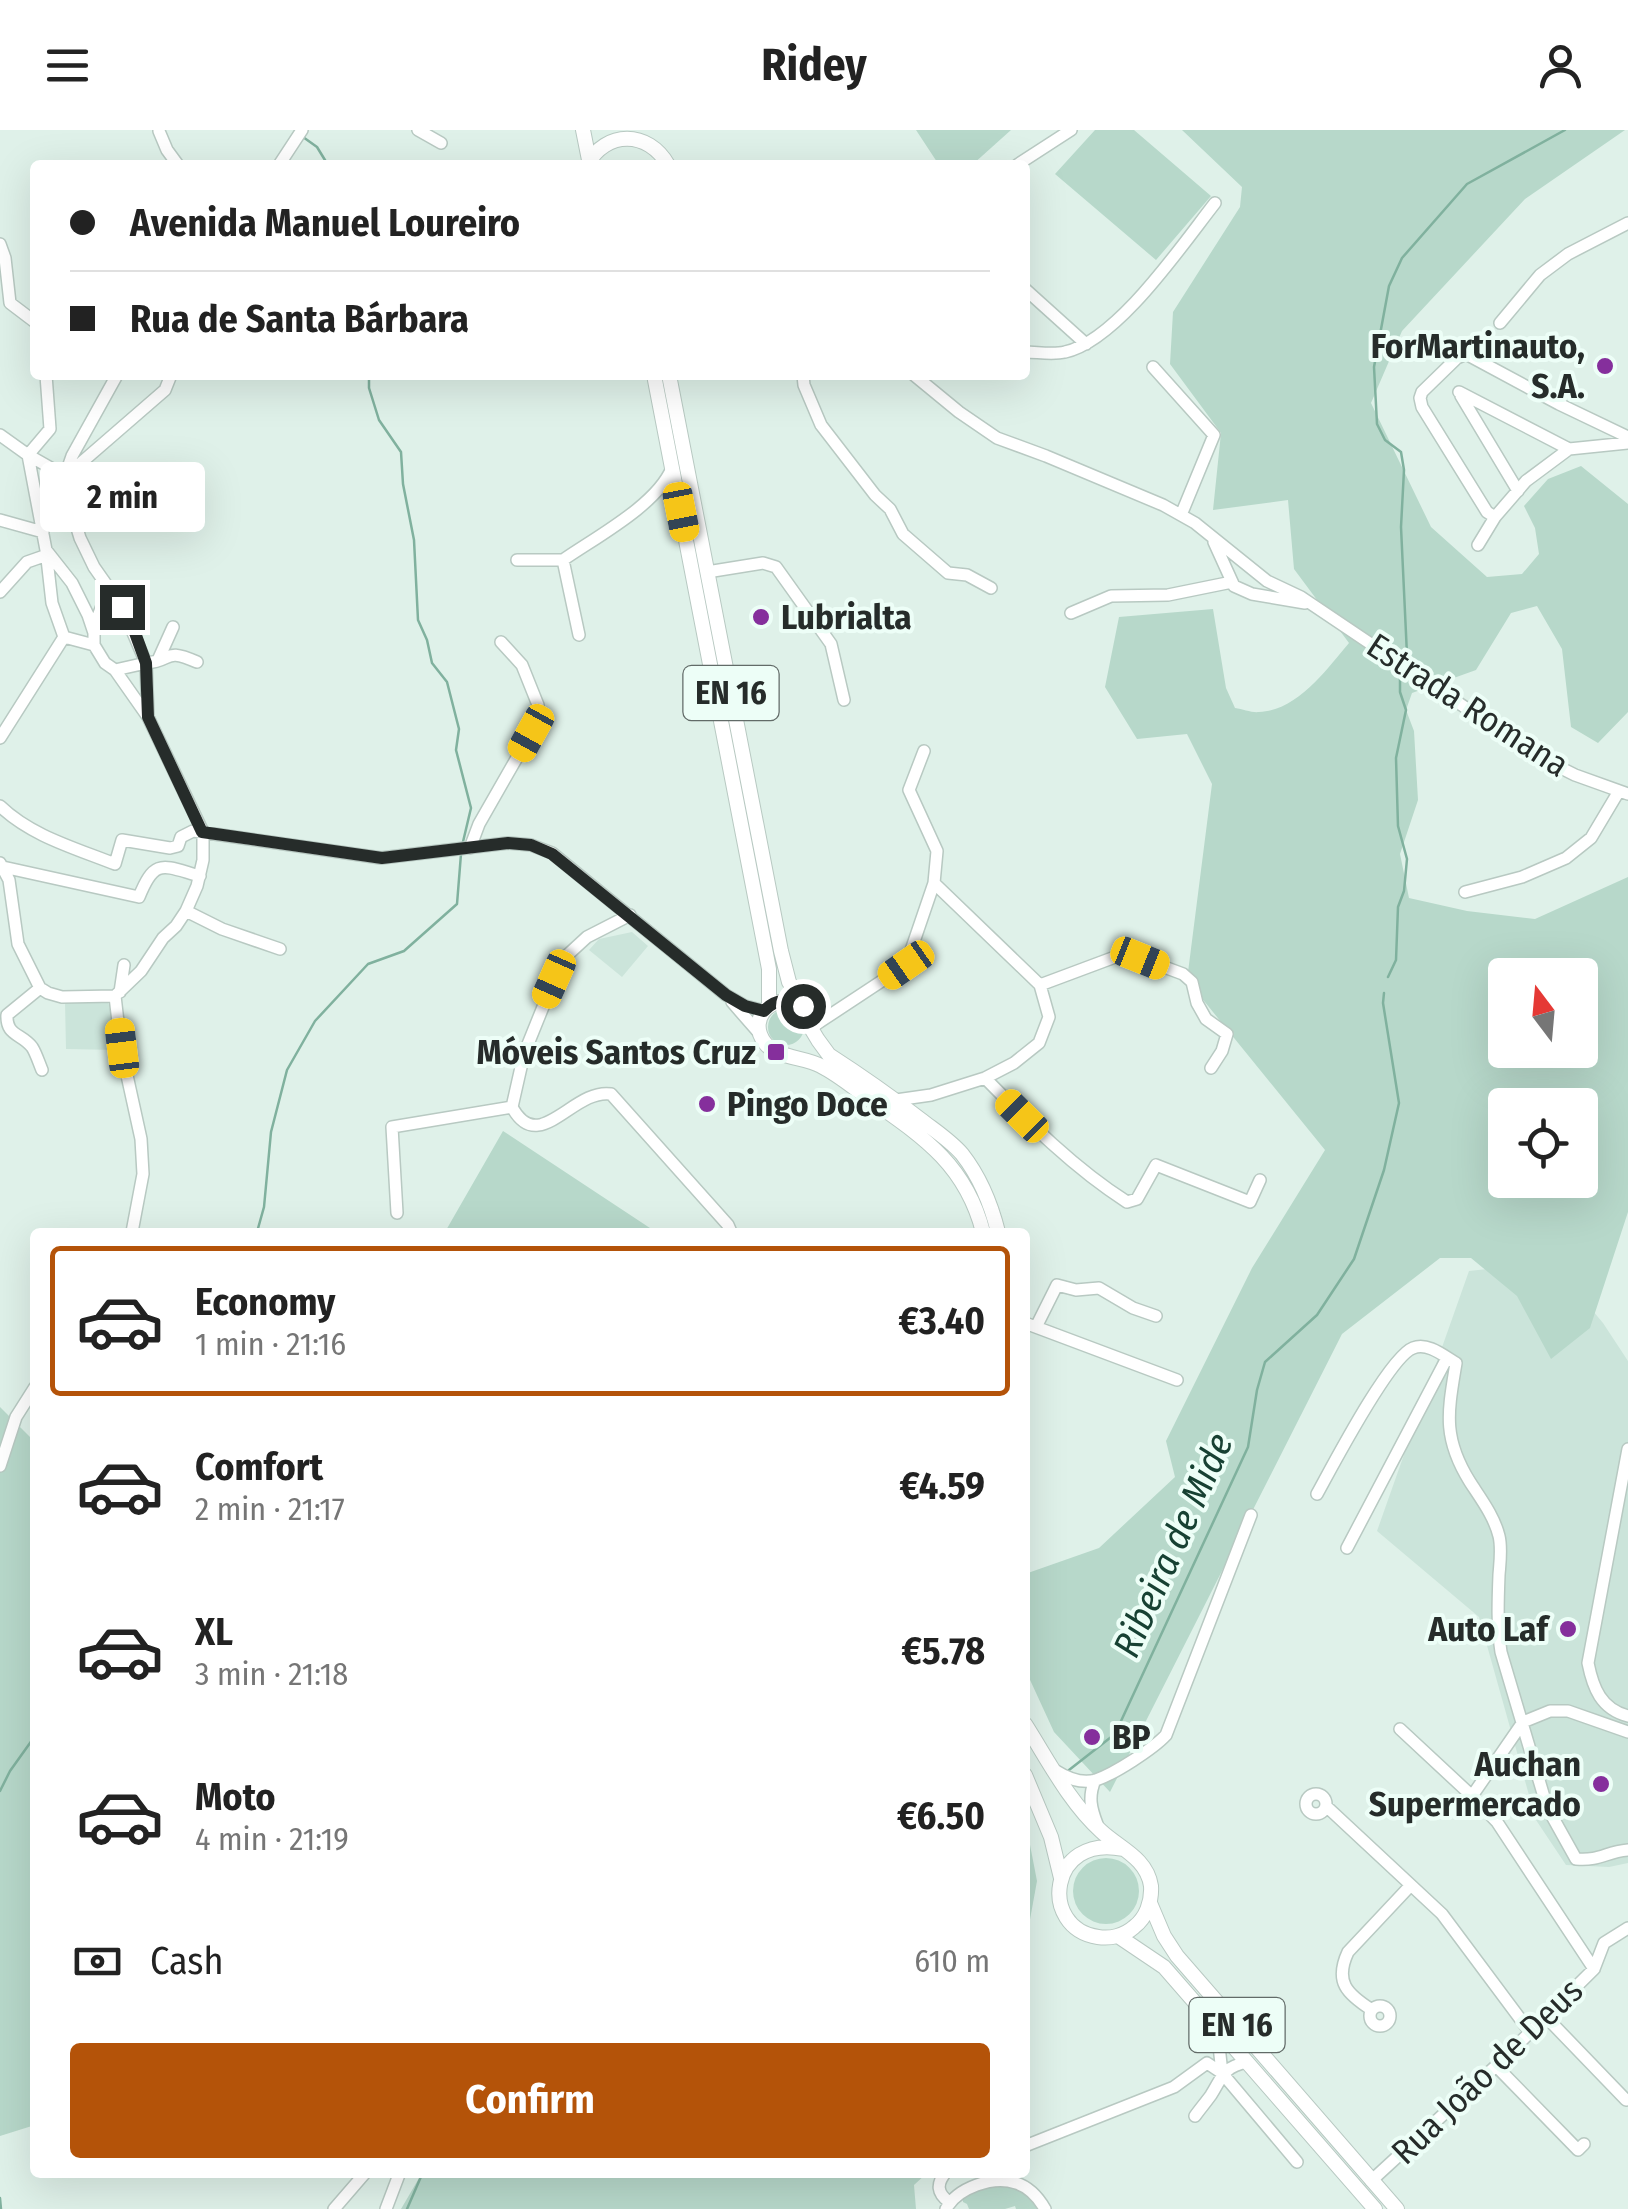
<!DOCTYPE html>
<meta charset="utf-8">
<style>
:root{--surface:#fff;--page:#f2f2f2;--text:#222;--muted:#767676;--line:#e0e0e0;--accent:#b45309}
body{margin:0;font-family:"Fira Sans Condensed",sans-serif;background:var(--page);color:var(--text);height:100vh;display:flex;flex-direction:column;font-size:38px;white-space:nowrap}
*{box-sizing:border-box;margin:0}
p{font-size:32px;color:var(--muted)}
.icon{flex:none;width:55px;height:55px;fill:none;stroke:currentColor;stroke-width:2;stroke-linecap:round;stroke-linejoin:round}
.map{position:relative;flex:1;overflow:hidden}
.details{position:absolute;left:30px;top:1098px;width:1000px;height:950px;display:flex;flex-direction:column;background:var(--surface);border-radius:10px;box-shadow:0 10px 40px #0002}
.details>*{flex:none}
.guide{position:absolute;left:30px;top:30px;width:1000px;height:220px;border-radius:10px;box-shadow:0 10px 40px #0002;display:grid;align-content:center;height:220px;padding:0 40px;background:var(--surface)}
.needle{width:65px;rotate:344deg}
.buttons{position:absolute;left:1488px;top:828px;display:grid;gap:20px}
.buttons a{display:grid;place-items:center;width:110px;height:110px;border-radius:10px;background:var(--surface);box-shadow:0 10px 40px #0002;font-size:50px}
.end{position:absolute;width:45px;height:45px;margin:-22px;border:12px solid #262c2a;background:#fff;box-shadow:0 0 0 5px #fff}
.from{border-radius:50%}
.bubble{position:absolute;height:70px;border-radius:10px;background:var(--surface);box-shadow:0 10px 40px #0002;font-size:32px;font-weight:700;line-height:70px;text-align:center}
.car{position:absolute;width:30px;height:60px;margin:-30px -15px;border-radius:12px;box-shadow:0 0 8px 2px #0007;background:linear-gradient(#f5c518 24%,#345 0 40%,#f5c518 0 76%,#345 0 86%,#f5c518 0)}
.guide b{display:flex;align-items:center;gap:35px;height:95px;font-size:38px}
.guide b+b{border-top:2px solid var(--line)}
.guide i{width:25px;height:25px;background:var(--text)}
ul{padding:18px 0 0;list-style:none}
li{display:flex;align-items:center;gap:30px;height:150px;margin:0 20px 15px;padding:0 20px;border:5px solid transparent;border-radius:10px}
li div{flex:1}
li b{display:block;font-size:38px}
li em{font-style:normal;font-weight:700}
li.on{border-color:var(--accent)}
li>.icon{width:90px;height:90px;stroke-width:1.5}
.pay{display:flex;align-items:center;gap:25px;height:110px;padding:0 40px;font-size:38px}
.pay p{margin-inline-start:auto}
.button{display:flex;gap:20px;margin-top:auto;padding:20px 40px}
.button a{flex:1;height:115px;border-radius:10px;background:var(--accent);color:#fff;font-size:40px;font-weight:700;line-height:115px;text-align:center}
header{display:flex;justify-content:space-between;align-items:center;height:130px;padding:0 40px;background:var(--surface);font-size:45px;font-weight:700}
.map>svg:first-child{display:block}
.built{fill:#cbe4da}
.green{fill:#b7d8ca;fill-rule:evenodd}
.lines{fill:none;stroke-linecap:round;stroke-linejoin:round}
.stream{stroke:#80b19e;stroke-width:2.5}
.minor-casing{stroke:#b8c9c2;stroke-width:14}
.major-casing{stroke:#b8c9c2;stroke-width:16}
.minor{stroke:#fff;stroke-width:11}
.major{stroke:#fff;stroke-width:14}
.route{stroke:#262c2a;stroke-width:12}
.poi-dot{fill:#852f9c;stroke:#edfef7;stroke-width:4}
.labels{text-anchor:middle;stroke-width:8;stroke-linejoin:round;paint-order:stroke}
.shield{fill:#edfef7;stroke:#626b68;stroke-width:2.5}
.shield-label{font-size:32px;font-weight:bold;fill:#262c2a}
.poi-label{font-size:35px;font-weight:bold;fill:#262c2a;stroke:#edfef7;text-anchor:end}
.street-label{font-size:35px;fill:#262c2a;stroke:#edfef7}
.water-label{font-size:38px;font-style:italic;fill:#174133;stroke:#edfef7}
</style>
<header><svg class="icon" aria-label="menu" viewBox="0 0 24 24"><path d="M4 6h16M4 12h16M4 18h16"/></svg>Ridey<svg class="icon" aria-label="person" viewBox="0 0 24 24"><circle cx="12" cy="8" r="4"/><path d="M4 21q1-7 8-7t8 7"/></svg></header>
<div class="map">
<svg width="1628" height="2079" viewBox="0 0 1628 2079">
<rect width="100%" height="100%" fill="#dff1e9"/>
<!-- built -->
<path class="built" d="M632,802L648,816L622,847L589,820L599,809Z
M106,870L111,878L118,920L66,919L65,872Z
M1516,1136L1577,1162L1603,1193L1628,1231V1733L1609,1737L1566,1735L1536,1690L1479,1487L1377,1401L1469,1141Z"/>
<!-- green -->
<path class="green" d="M916,0H1011L972,35H939Z
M1095,0H1134L1211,66L1156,130L1055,44Z
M1182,0H1625L1525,69L1402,201L1371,273L1431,397L1487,447L1522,444L1539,424L1535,398L1524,376L1548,349L1581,336L1628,374V582L1598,613L1571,597L1562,519L1537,476L1511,483L1476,540L1412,563L1406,580L1414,601L1418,670L1400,724L1409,768L1467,781L1535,789L1628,747V1082L1590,1198L1551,1229L1517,1166L1471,1128H1440L1342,1204L1110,1662L1054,1602L1025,1539V1444L1099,1418L1175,1347L1166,1311L1252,1138L1325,1020L1187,850L1212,654L1187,604L1137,609L1105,557L1119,487L1213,479L1226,558L1235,578C1243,579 1252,583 1259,582C1297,581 1327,539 1349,513L1294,439L1288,370L1213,380L1221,303L1170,234L1173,182L1240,77L1242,57ZM1505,845H1580V920H1505ZM1505,975H1580V1050H1505Z
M768 897a18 18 0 1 1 36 0a18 18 0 1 1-36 0Z
M503,1001L656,1102H445Z
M0,1277L35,1312V1995L0,2006Z
M1025,1689L1037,1751L1025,1817Z
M1073 1761a33 33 0 1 1 66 0a33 33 0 1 1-66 0Z
M422,2043V2042L927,2043L914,2055L916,2079H401Z
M990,2054C1015,2054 1025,2058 1040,2079H1016L1015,2076L1005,2079H969L967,2074L963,2072V2067Z"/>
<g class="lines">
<!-- stream -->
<path class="stream" d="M303,7L317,17L328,35
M369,245V258L379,290L401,322L403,354L414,410L418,490L427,510L432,533L447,552L459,599L456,620L471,678L462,716
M1407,525L1401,397L1404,340L1401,322L1385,310L1377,294L1374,237L1389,156L1402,128L1467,54L1565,0
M1388,847L1396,830L1398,777L1404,761L1407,729L1398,696L1396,628L1406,580L1400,562V547
M257,1102L264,1077L271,1002L287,940L315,891L368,834L404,821L457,774L461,724
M1069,1640L1115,1604L1248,1317L1257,1260L1265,1232L1317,1185L1354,1129L1384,1040L1399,973L1383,873L1384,863
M0,1661L10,1641L35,1606
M1025,1675L1028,1673
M0,2068L1,2079
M407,2079L423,2042"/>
<defs>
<path id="minor" d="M418,0L441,13
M159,1L167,20L178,35
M279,35L302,0
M1017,35L1071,0
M0,114L5,128L10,173L35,192
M1025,159L1086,214
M1500,193L1540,145L1568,124L1628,93
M1025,222C1037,222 1053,225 1065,222C1117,211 1182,115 1215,73
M1153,237L1214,305L1181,385
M117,245L72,326L65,346L70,375L80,408L94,437L122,477L146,533C174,531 163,517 197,532
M803,245L804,255L821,295L875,365L890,379L903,404L948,443L967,445L991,458
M914,245L959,282L997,308L1046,326L1163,375L1195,393L1267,451L1301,467L1539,627L1575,645L1628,664
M1459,262L1569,319
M1461,266L1518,361
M0,305L28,325
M1628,307L1559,274L1466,224L1457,228L1422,262L1420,268L1422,277L1487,382L1495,387L1526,351L1569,319L1628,313
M28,325L50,299L46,245
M67,345L165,260L171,245
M65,346L92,353L156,356
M39,378L65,346L28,325L46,420L72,453L88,485L94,503V515L64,507L52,473L46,420
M0,390L43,402
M1214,412L1234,456L1252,464L1305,473
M1478,415L1495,387
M517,430H563
M707,442L763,433L776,437L831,514L844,570
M0,462L27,432L47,425
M1071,483L1111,466L1168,465L1232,452
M93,499L102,476L104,451
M579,505L563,430C596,407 657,375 672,338
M94,515L105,533L115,540
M159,528L173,497
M0,608L64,507
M0,676C31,706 75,718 115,734L122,710L170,718L178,716L181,707L193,701L381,728L508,713L531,715L552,723L726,865L745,876L764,881
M470,718L479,694L531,603L538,575L522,535L501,512
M0,733L9,750L18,814L40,858L48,863L62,867L115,866
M3,737L139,767C155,727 163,736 200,746
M1465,762L1522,747L1566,728L1591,708L1619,661
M186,781L222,799L280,819
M1040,855L1115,827L1128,825L1140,828L1183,844L1192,852L1197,873L1206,889L1227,904L1222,921L1211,938
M40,858L7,885C6,906 21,903 32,917C36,923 39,933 42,940
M120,862L124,835
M115,866L141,841L163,808L176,796L186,781L197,756L203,730V702L148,587L115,540L146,533L148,587
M115,866L121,918L141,1009L143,1044L132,1102
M732,872L759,903
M812,897L906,835L934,753L937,721L909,660L924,621
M985,948C1029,993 1074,1038 1127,1072L1137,1069L1156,1035L1250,1072L1260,1050
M896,970L931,965L985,948L1014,933L1039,913L1049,887L1040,855L934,753
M512,977C539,1027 573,958 611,964L728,1095L731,1102
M397,1083L392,997L512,977L524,924L562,830L587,807L630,785
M1025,1193L1177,1250
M1036,1197L1057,1155L1076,1160L1099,1158L1133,1178L1156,1186
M1628,1319L1588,1533C1593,1558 1601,1579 1628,1586
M0,1336L16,1287L35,1257
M1317,1364C1332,1337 1389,1227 1413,1218C1428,1212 1444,1226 1456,1233C1448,1282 1442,1307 1470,1352C1481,1369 1494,1386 1499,1406C1502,1418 1500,1432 1499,1445C1498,1471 1497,1496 1501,1522L1547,1677L1576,1729C1601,1731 1605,1722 1628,1720
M1347,1418L1447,1228
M1056,1641C1067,1648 1082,1654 1096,1650C1114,1644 1153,1619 1166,1605L1251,1385
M1095,1650C1088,1667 1091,1678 1097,1694
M1306 1674a10 10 0 1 1 20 0a10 10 0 1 1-20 0Z
M1472,1666L1523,1592L1550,1581H1568L1628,1602
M1326,1676L1442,1784L1530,1902
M1594,1839L1604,1813L1628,1798
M1370 1886a10 10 0 1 1 20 0a10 10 0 1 1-20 0Z
M1372,1880C1347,1864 1334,1852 1348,1822L1410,1756
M1546,1887L1626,1970
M1212,1894L1219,1916L1222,1943
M1496,1936L1578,2020L1584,2014
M1195,1986C1200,1979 1206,1972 1211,1965C1223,1946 1222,1938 1247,1932
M1025,2016L1174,1957L1207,1933L1222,1943L1297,2032
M946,2042C936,2054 937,2063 949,2072
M1371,2051L1496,1936L1594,1839L1497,1692L1472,1666L1400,1599
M334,2079L366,2042
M386,2079L400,2042
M946,2079C957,2058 993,2045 1016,2053C1029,2057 1038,2067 1045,2079"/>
<path id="major" d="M583,0L589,30
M587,35C606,0 648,0 668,35
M654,245L769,839V876
M669,245L781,821L789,852L809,883L812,900L818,910L829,925C860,945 890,966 920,989C934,1000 950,1010 962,1024C980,1047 991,1074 998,1102
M802,876C776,860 745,887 765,913C776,928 805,927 821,936C839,945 855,959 872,971C925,1008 966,1036 983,1102
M1025,1594C1048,1630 1069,1672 1101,1701C1119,1718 1147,1728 1151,1756C1152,1772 1146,1788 1134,1797C1124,1806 1110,1809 1098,1807C1038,1798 1049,1703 1123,1719
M1025,1645L1051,1707L1061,1748
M1150,1773L1164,1806L1177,1826L1397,2079
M1118,1806L1164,1837L1375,2079"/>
</defs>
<!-- minor casing -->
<use href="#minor" class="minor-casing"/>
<!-- major casing -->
<use href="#major" class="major-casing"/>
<!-- minor -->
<use href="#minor" class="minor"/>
<!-- major -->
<use href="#major" class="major"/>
</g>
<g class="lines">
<!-- route -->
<path class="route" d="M122,477L134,500L146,533L148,587L202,702L382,728L508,713L531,715L552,724L726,865L745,876L764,881C775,869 789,867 803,876"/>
</g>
<!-- markers -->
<g class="poi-dot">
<circle cx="1605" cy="236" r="10"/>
<circle cx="761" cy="487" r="10"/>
<rect x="766" y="912" width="20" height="20" rx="5"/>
<circle cx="707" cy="974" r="10"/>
<circle cx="1568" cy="1499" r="10"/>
<circle cx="1092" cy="1607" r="10"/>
<circle cx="1601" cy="1654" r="10"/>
</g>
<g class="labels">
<!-- shield labels -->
<g class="shield">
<rect x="683.5" y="536" width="95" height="54" rx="8"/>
<rect x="1189.5" y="1868" width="95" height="54" rx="8"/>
</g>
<g class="shield-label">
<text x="731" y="574">EN 16</text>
<text x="1237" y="1906">EN 16</text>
</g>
<!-- poi labels -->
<g class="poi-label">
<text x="1585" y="228">ForMartinauto,<tspan x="1585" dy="40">S.A.</tspan></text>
<text x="781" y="499" text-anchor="start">Lubrialta</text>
<text x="756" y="934">Móveis Santos Cruz</text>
<text x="727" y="986" text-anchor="start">Pingo Doce</text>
<text x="1548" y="1511">Auto Laf</text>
<text x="1112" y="1619" text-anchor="start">BP</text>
<text x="1581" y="1646">Auchan<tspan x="1581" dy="40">Supermercado</tspan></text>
</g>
<!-- street labels -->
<g class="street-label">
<text transform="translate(1468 575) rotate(33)" y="12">Estrada Romana</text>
<text transform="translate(1487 1941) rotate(-44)" y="12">Rua João de Deus</text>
</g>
<!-- water labels -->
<g class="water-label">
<text transform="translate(1173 1415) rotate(-66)" y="13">Ribeira de Mide</text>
</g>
</g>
</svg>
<div class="buttons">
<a><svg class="needle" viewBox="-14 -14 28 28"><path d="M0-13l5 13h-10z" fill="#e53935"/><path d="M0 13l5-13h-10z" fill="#767676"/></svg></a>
<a><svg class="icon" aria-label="locate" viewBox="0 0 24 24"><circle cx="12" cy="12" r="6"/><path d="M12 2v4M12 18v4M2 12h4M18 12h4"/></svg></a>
</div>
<i class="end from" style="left:803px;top:876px"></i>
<i class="end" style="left:122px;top:477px"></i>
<div class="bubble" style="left:40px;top:332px;width:165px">2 min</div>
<i class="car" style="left:681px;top:382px;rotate:169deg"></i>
<i class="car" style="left:531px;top:603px;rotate:209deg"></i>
<i class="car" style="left:1140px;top:828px;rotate:112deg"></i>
<i class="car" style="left:906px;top:835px;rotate:235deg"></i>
<i class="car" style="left:554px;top:849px;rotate:204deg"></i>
<i class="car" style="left:122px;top:918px;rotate:353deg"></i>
<i class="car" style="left:1022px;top:986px;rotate:315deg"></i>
<div class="guide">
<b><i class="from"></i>Avenida Manuel Loureiro</b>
<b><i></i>Rua de Santa Bárbara</b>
</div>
<section class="details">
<ul>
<li class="on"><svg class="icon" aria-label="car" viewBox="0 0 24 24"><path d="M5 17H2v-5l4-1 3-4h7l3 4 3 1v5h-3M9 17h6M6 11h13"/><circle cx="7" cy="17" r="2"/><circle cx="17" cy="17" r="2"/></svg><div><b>Economy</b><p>1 min · 21:16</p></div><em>€3.40</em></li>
<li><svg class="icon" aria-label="car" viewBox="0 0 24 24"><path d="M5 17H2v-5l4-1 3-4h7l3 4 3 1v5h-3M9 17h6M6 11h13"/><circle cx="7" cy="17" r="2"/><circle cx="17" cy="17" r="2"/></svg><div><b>Comfort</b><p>2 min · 21:17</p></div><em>€4.59</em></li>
<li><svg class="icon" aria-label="car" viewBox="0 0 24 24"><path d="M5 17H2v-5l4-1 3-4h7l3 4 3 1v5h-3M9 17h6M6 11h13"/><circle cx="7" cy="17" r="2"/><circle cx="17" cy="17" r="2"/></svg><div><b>XL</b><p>3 min · 21:18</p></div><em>€5.78</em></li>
<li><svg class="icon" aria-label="car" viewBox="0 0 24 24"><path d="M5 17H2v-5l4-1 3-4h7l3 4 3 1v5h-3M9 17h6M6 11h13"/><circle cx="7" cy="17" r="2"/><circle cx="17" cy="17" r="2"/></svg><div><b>Moto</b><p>4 min · 21:19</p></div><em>€6.50</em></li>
</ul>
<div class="pay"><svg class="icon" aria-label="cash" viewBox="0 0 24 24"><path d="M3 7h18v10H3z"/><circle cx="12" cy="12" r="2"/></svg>Cash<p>610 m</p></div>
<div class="button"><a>Confirm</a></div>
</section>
</div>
